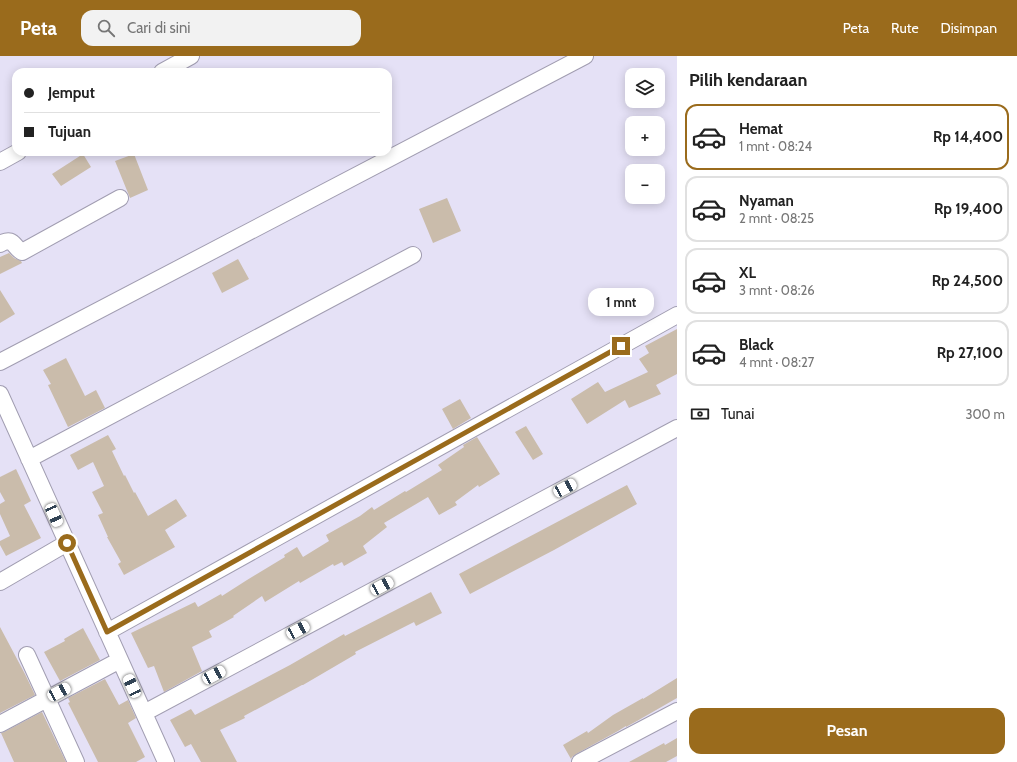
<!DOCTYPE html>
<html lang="id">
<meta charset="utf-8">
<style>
:root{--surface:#fff;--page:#f2f2f2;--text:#222;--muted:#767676;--line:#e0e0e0;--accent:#9a6b1c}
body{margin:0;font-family:Cabin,sans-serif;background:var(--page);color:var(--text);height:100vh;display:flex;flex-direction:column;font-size:15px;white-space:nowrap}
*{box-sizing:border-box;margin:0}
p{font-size:13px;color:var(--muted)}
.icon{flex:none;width:22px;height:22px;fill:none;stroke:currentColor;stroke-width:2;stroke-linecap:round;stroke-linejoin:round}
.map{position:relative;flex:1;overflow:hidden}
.drawer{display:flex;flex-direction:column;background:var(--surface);width:340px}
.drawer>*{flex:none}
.hud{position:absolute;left:12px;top:12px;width:380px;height:88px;border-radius:12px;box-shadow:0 2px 10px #0003;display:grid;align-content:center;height:88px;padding:0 12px;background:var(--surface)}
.controls{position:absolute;left:625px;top:12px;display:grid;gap:8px}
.controls a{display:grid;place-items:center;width:40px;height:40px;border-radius:8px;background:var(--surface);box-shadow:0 2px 10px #0003;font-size:20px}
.end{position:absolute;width:18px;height:18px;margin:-9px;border:5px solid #9a6b1c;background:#fff;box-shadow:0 0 0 2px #fff}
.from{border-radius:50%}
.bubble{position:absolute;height:28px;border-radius:12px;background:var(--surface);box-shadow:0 2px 10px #0003;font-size:13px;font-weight:800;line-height:28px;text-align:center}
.car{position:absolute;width:12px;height:24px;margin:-12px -6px;border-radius:5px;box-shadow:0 0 3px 1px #0007;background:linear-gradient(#fff 24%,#345 0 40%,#fff 0 76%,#345 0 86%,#fff 0)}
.hud b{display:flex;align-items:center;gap:14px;height:38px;font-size:15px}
.hud b+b{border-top:1px solid var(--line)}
.hud i{width:10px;height:10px;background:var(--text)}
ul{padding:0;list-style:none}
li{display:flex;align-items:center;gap:12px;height:66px;margin:0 8px 6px;padding:0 4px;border:2px solid var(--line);border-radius:12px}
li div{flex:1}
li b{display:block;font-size:15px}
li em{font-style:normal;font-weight:800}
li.current{border-color:var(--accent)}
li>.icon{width:36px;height:36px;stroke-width:1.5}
h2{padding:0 12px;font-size:18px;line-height:48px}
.pay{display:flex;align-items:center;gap:10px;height:44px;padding:0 12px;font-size:15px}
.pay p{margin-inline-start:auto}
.action{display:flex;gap:8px;margin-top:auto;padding:8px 12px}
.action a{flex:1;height:46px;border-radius:12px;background:var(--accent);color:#fff;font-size:16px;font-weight:800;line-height:46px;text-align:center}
header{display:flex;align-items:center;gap:24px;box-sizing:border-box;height:56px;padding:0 20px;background:var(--accent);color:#fff}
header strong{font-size:19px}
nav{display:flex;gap:22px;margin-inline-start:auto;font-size:14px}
.search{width:280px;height:36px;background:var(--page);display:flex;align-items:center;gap:10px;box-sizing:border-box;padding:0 14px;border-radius:12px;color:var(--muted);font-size:15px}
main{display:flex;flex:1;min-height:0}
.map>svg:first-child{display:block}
.building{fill:#cabcab}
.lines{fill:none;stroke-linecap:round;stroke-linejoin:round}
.minor-casing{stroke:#a19db1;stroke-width:18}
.minor{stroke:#fff;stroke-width:16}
.route{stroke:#9a6b1c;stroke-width:5}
</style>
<header>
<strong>Peta</strong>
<div class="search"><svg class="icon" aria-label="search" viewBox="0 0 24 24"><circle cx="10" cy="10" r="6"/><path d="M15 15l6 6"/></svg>Cari di sini</div>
<nav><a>Peta</a><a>Rute</a><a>Disimpan</a></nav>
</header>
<main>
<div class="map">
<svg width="677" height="706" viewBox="0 0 677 706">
<rect width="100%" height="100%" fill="#e5e1f6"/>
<!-- building -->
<path class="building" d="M83,98L91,111L61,130L52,118Z
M134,98L148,134L130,142L115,105Z
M447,142L461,175L433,187L419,153Z
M9,197L14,202L21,205L22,207L0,218V201Z
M238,203L249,223L222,237L212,217Z
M0,234L15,258L0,267Z
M677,273V318L656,329L661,338L629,352L625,344L587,368L571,343L598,326L605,336L648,316L639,303L649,297L645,290Z
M66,302L85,340L96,334L105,352L68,371L48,329L51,328L43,314Z
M460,343L471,362L453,373L442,353Z
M526,370L543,398L533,404L515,376Z
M108,379L116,393L112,395L124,420L125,419L134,437L135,436L148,460L176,443L187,460L165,474L175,491L124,519L118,508L121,506L107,481H108L98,459L103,457L92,436L104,430L93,406L78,414L70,399Z
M477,381L500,418L479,431L478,429L455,446L457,449L439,459L428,441L384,467L387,471L363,490L367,497L344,510L342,506L334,510L333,508L300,527L299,525L265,546L262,540L233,560L234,561L209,575L212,581L192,591L202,615L164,636L154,610L148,612L131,577L195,546L198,551L221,538L222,540L247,524L285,501L284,499L297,491L303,501L329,485L326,479L360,460L372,451L374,454L405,435L406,436L442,414L438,409L464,391L463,389Z
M16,413L31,445L24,449L41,482L6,500L0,489V485L10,480L0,458V448L5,445L0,436V421Z
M627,429L637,448L554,494L470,538L459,518Z
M431,536L442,557L416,570L414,566L355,596L356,598L303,629H302L244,660L245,662L220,674L237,706H201L191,688L185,691L170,664L191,653L195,659L290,609L344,578L345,580Z
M0,571L25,618L35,639L0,657Z
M83,572L100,604L60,625L44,596L65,585L64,583Z
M677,622V642L637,665L626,671V670L618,675L576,698L572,701L571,703L563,689L587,675L588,677L613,659L643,642V643Z
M105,623L119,649L128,644L136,662L128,667L145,701L136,706H98L68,647L70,646L68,642Z
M42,656L66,706H14L1,677L4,676Z
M677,682V700L666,706H629L664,687L665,689Z"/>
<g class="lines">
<defs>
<path id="minor" d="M162,16L191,0
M0,106L18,96
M0,188C14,180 13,191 22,196L120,142
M0,306L585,0
M0,338L166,706
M29,403L413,199
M0,526L67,487
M107,576L677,259
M27,599L76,706
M144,657L677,372
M0,668L120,604
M580,706L677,655"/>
</defs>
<!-- minor casing -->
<use href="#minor" class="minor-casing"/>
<!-- minor -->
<use href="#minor" class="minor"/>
</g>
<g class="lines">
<!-- route -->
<path class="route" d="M67,487L107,576L621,290"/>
</g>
</svg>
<div class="controls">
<a><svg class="icon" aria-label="layers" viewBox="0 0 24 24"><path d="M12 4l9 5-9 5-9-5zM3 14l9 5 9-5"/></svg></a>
<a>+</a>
<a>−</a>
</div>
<i class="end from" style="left:67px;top:487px"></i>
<i class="end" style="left:621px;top:290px"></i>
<div class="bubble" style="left:588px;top:232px;width:66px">1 mnt</div>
<i class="car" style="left:565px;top:432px;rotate:62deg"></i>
<i class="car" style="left:54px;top:459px;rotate:156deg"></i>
<i class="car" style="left:382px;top:530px;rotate:62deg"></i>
<i class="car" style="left:298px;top:574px;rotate:62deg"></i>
<i class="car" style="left:214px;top:619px;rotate:62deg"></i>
<i class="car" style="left:132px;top:630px;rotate:335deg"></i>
<i class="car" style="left:59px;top:636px;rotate:62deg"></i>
<div class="hud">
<b><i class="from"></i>Jemput</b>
<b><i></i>Tujuan</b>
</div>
</div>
<section class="drawer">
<h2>Pilih kendaraan</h2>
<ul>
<li class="current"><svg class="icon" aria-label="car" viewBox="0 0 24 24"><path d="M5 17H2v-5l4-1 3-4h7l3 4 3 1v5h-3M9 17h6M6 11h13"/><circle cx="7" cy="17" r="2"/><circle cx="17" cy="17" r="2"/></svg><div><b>Hemat</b><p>1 mnt · 08:24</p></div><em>Rp 14,400</em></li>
<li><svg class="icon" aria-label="car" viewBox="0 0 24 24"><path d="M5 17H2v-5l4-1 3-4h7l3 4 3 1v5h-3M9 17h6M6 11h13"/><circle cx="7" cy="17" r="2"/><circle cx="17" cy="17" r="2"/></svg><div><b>Nyaman</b><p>2 mnt · 08:25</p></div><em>Rp 19,400</em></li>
<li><svg class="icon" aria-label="car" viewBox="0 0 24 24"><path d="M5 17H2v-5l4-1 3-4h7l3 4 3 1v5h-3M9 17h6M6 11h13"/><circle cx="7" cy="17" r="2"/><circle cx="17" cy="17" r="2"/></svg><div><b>XL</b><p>3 mnt · 08:26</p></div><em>Rp 24,500</em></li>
<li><svg class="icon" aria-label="car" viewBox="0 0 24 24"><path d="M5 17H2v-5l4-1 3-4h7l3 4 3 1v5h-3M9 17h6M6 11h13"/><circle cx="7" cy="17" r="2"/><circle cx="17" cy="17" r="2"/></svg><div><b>Black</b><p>4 mnt · 08:27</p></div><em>Rp 27,100</em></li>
</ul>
<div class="pay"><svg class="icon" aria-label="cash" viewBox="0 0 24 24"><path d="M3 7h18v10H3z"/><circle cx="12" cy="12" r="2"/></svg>Tunai<p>300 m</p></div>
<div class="action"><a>Pesan</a></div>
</section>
</main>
